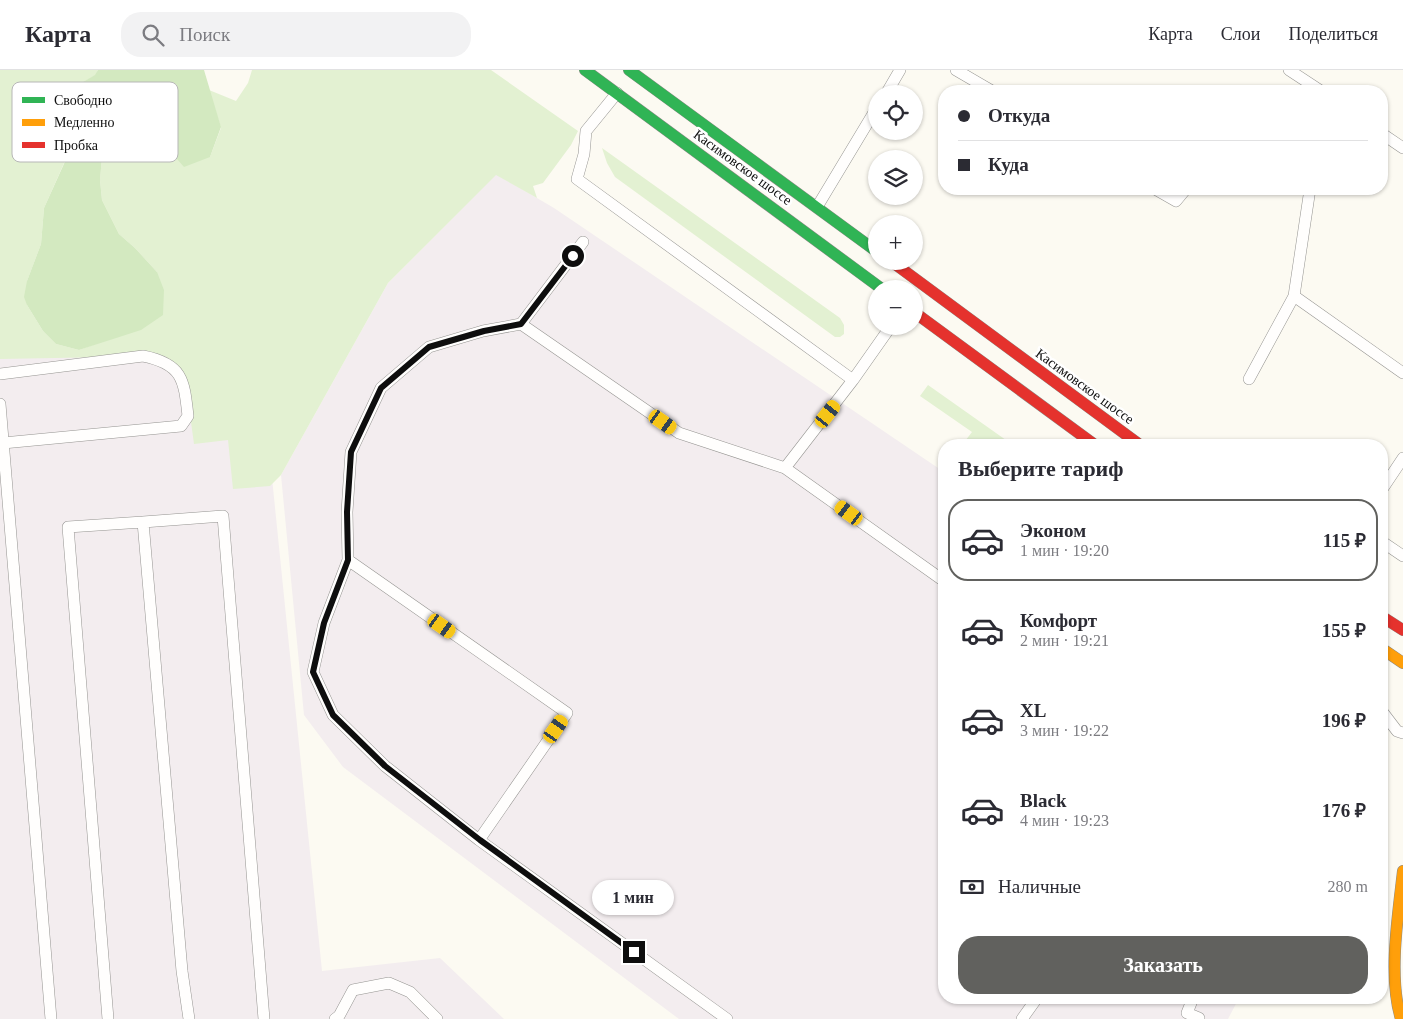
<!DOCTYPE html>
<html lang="ru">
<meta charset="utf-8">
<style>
:root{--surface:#fff;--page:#f2f2f3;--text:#2b2b33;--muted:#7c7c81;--line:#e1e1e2;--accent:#61615e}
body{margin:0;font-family:"Times New Roman",serif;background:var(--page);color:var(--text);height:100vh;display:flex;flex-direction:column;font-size:19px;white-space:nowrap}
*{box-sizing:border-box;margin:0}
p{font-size:16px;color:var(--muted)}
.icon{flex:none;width:28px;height:28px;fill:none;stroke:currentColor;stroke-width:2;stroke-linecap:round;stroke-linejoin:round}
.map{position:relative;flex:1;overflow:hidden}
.sheet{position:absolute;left:938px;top:369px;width:450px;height:565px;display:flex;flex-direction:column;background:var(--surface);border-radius:20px;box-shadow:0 1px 4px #0004}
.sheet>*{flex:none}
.top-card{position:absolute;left:938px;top:15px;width:450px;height:110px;border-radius:20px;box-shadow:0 1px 4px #0004;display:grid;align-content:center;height:110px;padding:0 20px;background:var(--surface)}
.controls{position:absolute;left:868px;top:15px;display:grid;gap:10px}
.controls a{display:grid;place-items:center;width:55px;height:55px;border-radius:50%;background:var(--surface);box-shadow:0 1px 4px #0004;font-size:25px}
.end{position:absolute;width:22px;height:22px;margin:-11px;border:6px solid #0e0e0e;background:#fff;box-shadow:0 0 0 2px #fff}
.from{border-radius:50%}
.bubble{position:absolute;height:35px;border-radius:18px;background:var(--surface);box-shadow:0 1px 4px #0004;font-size:16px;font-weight:800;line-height:35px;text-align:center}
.car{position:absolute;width:15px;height:30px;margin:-15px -8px;border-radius:6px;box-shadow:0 0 4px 1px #0007;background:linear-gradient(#f5c518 24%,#345 0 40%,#f5c518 0 76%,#345 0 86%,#f5c518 0)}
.top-card b{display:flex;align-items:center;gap:18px;height:48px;font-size:19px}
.top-card b+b{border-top:1px solid var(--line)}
.top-card i{width:12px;height:12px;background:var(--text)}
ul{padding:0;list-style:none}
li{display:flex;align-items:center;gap:15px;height:82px;margin:0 10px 8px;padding:0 10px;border:2px solid transparent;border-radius:20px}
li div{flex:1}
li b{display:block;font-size:19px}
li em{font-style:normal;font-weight:800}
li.active{border-color:var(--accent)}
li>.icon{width:45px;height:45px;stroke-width:1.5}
h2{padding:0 20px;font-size:22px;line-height:60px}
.pay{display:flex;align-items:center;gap:12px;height:55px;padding:0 20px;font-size:19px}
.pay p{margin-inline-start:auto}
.button{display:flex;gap:10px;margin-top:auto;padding:10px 20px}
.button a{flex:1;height:58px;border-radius:20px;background:var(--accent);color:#fff;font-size:20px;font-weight:800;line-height:58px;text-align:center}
header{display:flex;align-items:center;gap:30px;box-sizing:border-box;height:70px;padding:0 25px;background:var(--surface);border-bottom:1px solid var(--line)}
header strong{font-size:24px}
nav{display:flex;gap:28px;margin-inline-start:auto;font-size:18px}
.search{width:350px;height:45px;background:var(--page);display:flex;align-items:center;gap:12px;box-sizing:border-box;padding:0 18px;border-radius:20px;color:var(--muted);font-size:19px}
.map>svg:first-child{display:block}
.industrial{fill:#f3edef}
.green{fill:#e3f1d2}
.forest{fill:#d3e9c0}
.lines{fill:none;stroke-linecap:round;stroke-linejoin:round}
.lane-casing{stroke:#959491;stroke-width:12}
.fast-casing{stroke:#8c8b87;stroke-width:12}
.slow-casing{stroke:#8c8b87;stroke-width:12}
.jam-casing{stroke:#8c8b87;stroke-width:12}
.lane{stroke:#fffefd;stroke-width:11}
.fast{stroke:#30b455;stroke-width:11}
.slow{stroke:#ff9f0a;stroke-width:11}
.jam{stroke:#e5322d;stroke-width:11}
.route{stroke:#0e0e0e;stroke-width:6}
.labels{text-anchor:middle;stroke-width:5;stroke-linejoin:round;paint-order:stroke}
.street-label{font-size:14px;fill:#0e0e0e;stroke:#fff}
.key{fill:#fff;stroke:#b7b7b7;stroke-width:1}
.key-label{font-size:14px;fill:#0e0e0e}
</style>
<header>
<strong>Карта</strong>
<div class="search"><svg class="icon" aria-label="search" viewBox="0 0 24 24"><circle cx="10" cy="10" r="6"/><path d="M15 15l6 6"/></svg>Поиск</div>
<nav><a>Карта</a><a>Слои</a><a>Поделиться</a></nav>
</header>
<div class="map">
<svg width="1403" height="949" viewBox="0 0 1403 949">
<rect width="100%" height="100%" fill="#fcfaf2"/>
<!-- industrial -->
<path class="industrial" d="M496,104L554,138L944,402V928H1239L1228,949H679L343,697L304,645L281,405L388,213Z
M0,284H166L271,398L322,901L440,888L504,949H0Z"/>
<!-- green -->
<path class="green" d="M0,0H98L96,5L71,19L68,44L77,64L44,138L41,174L27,211V235L43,261L56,274L79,280L107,270L157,202L135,178L119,164L102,130L100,110L102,87L112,56L126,32L145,27L158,45L171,82L210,87L221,58L209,20L236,31L248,13L252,0H491L578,61L571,75L543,113L533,116L537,128L496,105L388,213L281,405L270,416L233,419L228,370L194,374L185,308L165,286L0,289Z
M602,78L840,248L844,255V264L840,267H835L615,107L607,93Z
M928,315L1013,375H962L972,362L920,326Z"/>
<!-- forest -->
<path class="forest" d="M98,0H204L221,57L210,87L184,97L171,82L158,45L145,27L126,32L112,56L102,87L100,110L102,130L119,164L135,178L157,202L164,220L163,245L141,260L79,280L56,274L43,261L27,235L24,227L27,211L41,174L44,138L77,65L68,44L71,19L95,5Z"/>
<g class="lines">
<defs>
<path id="lane" d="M956,0L992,21
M1289,0L1321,21
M617,23L586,61L584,84L577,109L853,310L891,256
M886,24L900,0
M1381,63L1403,78
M1155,119L1176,131L1186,119
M1310,119L1294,226L1403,303
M817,137L876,39
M583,172L521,254L679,363L785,398L944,511
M521,254L483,261L429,277L381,318L351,382L347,442L348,490L567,643L479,770L727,949
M0,304L143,286C183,294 184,310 188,346L181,356L3,373
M1249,309L1294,226
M0,334L51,949
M785,398L853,310
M1381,421L1403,388
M143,452L223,446L264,949
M1381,471L1403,486
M348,490L324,553L313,602L333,645L385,696L479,770
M1381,640L1397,661L1403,663
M1193,928L1187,943L1199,948
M108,949L68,457L143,452L182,901L189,949
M335,949L339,946L353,920L389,913L410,922L437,949
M1022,949L1037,928"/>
<path id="fast" d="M585,0L882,219
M629,0L876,181"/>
<path id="slow" d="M1381,578L1403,593
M1401,949C1388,907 1398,845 1403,801"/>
<path id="jam" d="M891,191L1140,375
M914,242L1095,375
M1381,546L1403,560"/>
</defs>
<!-- lane casing -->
<use href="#lane" class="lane-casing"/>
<!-- fast casing -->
<use href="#fast" class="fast-casing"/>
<!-- slow casing -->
<use href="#slow" class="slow-casing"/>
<!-- jam casing -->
<use href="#jam" class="jam-casing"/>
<!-- lane -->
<use href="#lane" class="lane"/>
<!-- fast -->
<use href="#fast" class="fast"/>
<!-- slow -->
<use href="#slow" class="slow"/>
<!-- jam -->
<use href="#jam" class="jam"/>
</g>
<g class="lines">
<!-- route -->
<path class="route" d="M573,186L521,254L484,261L429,277L381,318L351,382L347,442L348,490L324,553L313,602L333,645L385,696L480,770L634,882"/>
</g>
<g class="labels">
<!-- street labels -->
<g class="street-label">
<text transform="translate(743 97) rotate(36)" y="5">Касимовское шоссе</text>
<text transform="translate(1085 316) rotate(36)" y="5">Касимовское шоссе</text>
</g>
</g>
<!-- legend -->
<rect x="12" y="12" width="166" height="80" rx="8" class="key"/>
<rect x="22" y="27" width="23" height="6" fill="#30b455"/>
<rect x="22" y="49" width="23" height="7" fill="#ff9f0a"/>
<rect x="22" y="72" width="23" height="6" fill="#e5322d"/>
<g class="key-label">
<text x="54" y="35">Свободно</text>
<text x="54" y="57">Медленно</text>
<text x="54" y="80">Пробка</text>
</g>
</svg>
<div class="controls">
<a><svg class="icon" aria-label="locate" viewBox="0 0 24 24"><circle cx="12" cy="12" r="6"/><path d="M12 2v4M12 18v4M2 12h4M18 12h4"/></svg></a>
<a><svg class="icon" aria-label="layers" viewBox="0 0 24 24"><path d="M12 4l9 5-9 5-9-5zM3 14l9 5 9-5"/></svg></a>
<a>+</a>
<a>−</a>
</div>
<i class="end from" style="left:573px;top:186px"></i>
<i class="end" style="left:634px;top:882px"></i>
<div class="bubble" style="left:592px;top:810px;width:82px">1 мин</div>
<i class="car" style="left:828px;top:344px;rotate:38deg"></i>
<i class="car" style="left:663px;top:352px;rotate:125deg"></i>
<i class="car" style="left:849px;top:443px;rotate:306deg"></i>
<i class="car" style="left:442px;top:556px;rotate:125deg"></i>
<i class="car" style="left:556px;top:659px;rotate:35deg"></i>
<div class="top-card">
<b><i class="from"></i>Откуда</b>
<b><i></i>Куда</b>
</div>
<section class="sheet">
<h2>Выберите тариф</h2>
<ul>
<li class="active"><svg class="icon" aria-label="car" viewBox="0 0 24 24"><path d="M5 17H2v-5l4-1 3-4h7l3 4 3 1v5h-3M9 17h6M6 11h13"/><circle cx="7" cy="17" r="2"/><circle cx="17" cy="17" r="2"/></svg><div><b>Эконом</b><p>1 мин · 19:20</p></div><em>115 ₽</em></li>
<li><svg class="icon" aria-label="car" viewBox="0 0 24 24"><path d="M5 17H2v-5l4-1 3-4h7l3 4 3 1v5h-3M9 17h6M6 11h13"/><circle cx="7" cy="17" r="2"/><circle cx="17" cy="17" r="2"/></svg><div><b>Комфорт</b><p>2 мин · 19:21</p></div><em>155 ₽</em></li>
<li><svg class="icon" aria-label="car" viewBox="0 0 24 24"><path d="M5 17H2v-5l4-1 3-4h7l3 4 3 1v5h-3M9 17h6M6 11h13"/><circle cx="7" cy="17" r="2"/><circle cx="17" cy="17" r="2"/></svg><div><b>XL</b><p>3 мин · 19:22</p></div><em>196 ₽</em></li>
<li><svg class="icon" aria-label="car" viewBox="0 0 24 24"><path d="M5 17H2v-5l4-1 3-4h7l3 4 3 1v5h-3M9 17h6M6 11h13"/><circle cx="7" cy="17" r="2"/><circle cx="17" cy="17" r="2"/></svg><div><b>Black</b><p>4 мин · 19:23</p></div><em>176 ₽</em></li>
</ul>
<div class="pay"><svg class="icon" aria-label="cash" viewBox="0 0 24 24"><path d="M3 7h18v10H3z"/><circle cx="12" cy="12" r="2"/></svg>Наличные<p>280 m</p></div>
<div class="button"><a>Заказать</a></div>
</section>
</div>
